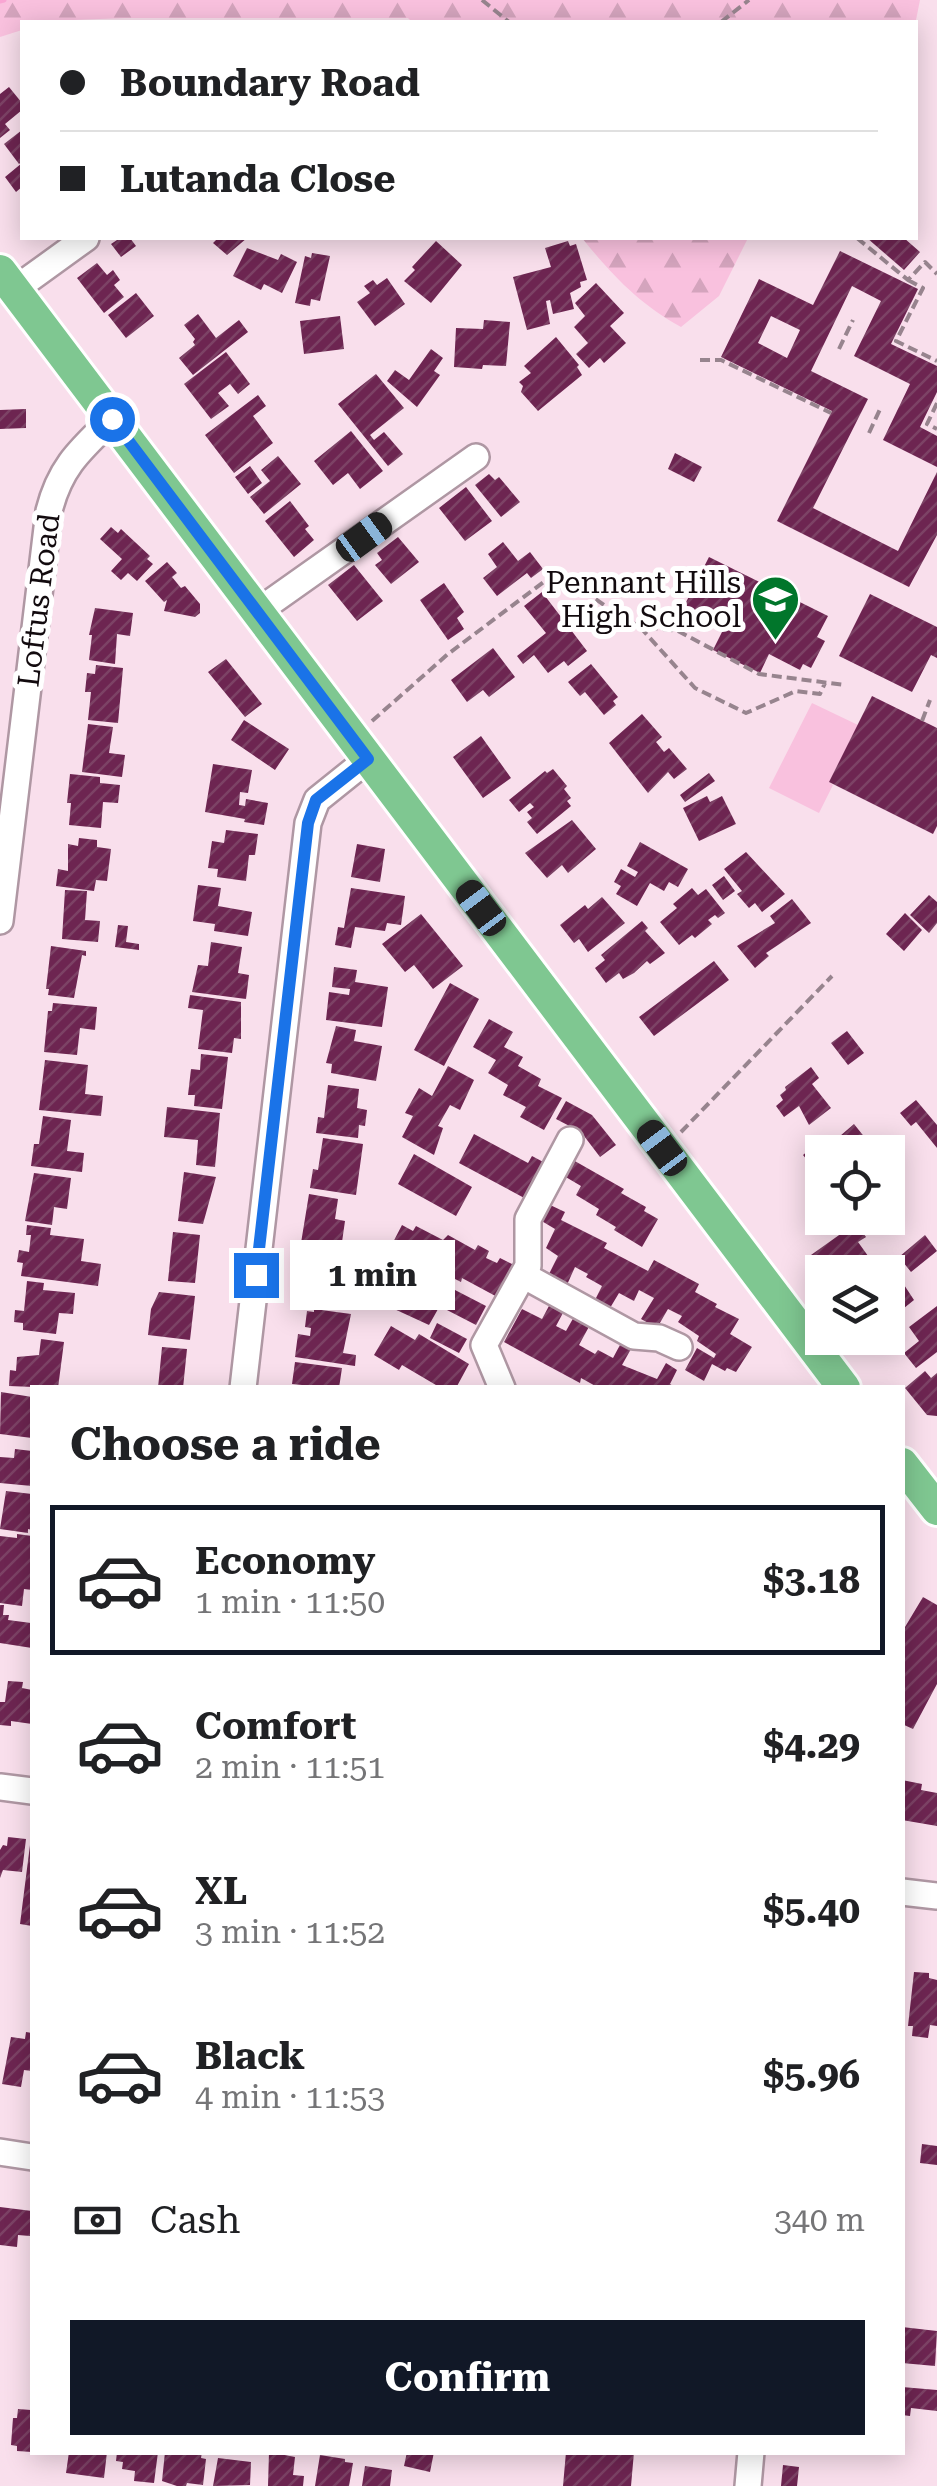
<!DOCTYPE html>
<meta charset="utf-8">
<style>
:root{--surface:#fff;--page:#f6f6f6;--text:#202124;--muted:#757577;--line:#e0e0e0;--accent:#111827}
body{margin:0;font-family:"Roboto Serif",serif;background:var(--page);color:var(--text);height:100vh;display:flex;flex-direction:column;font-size:38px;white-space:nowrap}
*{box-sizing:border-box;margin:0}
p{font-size:32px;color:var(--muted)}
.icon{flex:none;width:55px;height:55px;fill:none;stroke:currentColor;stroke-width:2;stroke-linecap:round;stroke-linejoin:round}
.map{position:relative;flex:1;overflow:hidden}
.drawer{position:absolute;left:30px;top:1385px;width:875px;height:1070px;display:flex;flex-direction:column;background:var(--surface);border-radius:0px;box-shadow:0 5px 25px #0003}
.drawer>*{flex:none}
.guide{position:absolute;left:20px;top:20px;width:898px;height:220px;border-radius:0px;box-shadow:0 5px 25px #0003;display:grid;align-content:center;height:220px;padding:0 40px;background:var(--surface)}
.tools{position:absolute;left:805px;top:1135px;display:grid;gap:20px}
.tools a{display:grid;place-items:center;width:100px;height:100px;border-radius:0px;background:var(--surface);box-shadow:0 5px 25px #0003;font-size:50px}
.end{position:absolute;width:45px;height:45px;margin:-22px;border:12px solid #1a73e8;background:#fff;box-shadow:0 0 0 5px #fff}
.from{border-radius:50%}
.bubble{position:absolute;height:70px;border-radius:0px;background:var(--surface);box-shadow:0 5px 25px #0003;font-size:32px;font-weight:700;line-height:70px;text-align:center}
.car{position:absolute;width:30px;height:60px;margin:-30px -15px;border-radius:12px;box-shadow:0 0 8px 2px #0007;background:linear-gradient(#222 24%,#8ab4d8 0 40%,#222 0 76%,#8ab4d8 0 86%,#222 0)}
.guide b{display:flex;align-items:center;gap:35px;height:95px;font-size:38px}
.guide b+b{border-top:2px solid var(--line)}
.guide i{width:25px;height:25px;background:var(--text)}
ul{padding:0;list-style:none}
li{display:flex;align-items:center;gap:30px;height:150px;margin:0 20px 15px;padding:0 20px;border:5px solid transparent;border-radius:0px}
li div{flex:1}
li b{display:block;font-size:38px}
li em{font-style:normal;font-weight:700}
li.selected{border-color:var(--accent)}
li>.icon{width:90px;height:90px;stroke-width:1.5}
h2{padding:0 40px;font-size:45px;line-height:120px}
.pay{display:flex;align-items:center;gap:25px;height:110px;padding:0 40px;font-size:38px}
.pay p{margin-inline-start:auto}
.cta{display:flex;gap:20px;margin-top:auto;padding:20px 40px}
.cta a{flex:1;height:115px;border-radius:0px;background:var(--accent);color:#fff;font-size:40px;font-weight:700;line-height:115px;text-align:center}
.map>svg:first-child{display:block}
.forest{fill:url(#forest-firs)}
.park{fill:#f9c1de}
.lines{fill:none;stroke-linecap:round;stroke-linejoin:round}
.stream{stroke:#f9a5d3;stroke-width:5}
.building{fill:url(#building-hatch);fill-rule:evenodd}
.minor-casing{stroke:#af97a3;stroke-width:30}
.major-casing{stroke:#fff;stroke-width:38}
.path{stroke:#97848e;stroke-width:4;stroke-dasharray:10 5;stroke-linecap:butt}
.minor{stroke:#fff;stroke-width:25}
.major{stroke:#7fc791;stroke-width:32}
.route{stroke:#1a73e8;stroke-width:12}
.labels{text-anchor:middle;stroke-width:10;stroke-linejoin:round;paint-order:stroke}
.poi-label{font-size:30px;fill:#120a0e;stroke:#fff;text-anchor:end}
.street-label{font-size:30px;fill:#120a0e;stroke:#fff}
</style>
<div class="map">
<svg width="937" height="2486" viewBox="0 0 937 2486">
<defs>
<pattern id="forest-firs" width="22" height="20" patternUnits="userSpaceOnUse" patternTransform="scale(2.5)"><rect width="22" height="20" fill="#f9c1de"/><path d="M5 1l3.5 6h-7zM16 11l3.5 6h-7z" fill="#d4a4bd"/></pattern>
<pattern id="building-hatch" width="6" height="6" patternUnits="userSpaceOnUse" patternTransform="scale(2.5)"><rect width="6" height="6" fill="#6d2551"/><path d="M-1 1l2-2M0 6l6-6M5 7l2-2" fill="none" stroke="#7c4265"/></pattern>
</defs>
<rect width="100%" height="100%" fill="#f9dfec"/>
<!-- forest -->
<path class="forest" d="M0,0H920L915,25V22H412L408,18H125L22,22V30L0,37Z
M582,238H748L719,296L681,327C639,304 612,275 582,238Z"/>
<!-- park -->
<path class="park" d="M812,703L858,725L829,782L833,785L819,813L769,788Z"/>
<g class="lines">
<!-- stream -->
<path class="stream" d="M0,1L4,0"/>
</g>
<!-- building -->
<path class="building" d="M9,87L22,103V110L5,124L10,130L0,138V94Z
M22,130V161L19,164L4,144Z
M22,163V187L16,192L5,177Z
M120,238H130L136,246L121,257L111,244Z
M218,238H247L227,255L213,243Z
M867,238H904L920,252L904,270Z
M436,241L462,265L431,303L404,281L415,270L412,267Z
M568,241L570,246L576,244L587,280L580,282L581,287L570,293L574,309L553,314L550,300L546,301L550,324L527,330L513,277L551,267L545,248Z
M247,248L278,260L281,254L297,262L282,293L264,284L261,290L233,276Z
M840,251L918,289L891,344L937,366V392L920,427L937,436V467L883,440L910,384L854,356L881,301L852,286L811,371L868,399L813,508L898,551L937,472V535L909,587L777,521L832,411L721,357L759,279L813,305ZM771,316L800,330L787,358L758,343Z
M312,253L330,256L320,301L311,299L310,306L295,303L305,256L311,258Z
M97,263L107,275L113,270L120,280L114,285L124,297L104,313L77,278Z
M387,278L405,304L375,326L357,302L370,293L364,286L373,280L377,285Z
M596,283L624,313L610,326L626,343L604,363L600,358L589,368L576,354L588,343L574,327L585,316L575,303Z
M136,293L154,316L126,338L108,315Z
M198,314L216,338L239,320L248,332L193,375L179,358L195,345L193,342L195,339L184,325Z
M340,316L344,349L304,354L300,321Z
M484,320L510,322L506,366L483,365L482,369L454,367L456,328L483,329Z
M556,337L579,365L577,367L582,375L538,411L521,392L523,386L519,382L531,373L524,366Z
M431,349L443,358L434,371L440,375L417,407L387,381L395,370L409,380Z
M226,352L250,384L238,394L230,384L218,393L229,406L211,419L184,384Z
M376,374L404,408L370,435L374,440L384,432L403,454L388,466L338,404Z
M258,395L266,406L253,416L273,443L234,473L205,435Z
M26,409V428L0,429V410Z
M351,431L383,471L360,489L348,473L333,485L314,461Z
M675,453L702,467L694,482L668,469Z
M278,456L301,484L264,514L250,497L270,481L261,470Z
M250,466L262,483L248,494L235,477Z
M489,474L495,480L499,477L520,502L501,517L475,485Z
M466,487L492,521L465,541L439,508Z
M290,501L309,526L305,529L314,540L294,557L265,521Z
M111,527L118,533L121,529L150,556L147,559L153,564L137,581L128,573L121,580L111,571L122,559L100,539Z
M398,537L419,562L391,584L375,565L382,560L377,553Z
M503,542L518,561L530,552L543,569L531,578L527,573L497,596L483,578L497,567L488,554Z
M709,557L828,616L817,637L825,641L811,668L803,664L800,670L769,654L760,673L713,650L723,630L682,610Z
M167,562L177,573L172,577L181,588L185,586L200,604V613L195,617L164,611L167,600L164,602L145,581Z
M354,565L383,601L357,621L328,585Z
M444,583L464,612L457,618L464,629L448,640L420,600Z
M542,592L587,651L568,666L564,661L548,673L534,655L523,664L517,656L546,633L524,606Z
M870,594L937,627V658L931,655L912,692L839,656Z
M95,608L133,613L130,636L117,634L115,664L89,660L92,635H89Z
M493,648L515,677L489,697L483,690L467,702L451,680Z
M226,659L262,704L245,717L208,672Z
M591,664L618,697L613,701L616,705L604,715L585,692L580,696L568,682Z
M96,665L123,668L118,723L88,720L91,692H85L87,673L95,674Z
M872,696L937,728V826L933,834L829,782Z
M642,714L662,737L656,742L664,752L669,748L687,769L674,779L668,772L648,793L609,743Z
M244,720L289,749L275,770L231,740Z
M88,724L113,727L109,753L125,755L122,777L82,772Z
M481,736L511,778L483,798L453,757Z
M213,764L252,770L248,793L240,792L239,805L245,806L246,799L268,803L264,825L244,822L245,819L205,812Z
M553,769L567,786L564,789L571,798L567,801L571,806L537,834L527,822L532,818L527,812L534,807L530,803L519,812L509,800L545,771L547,773Z
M709,773L715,781L685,802L680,795Z
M70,774L100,777V783L120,785L118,803L103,802L101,828L69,825L71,803H67Z
M707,796L710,802L722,796L736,824L699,841L683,808Z
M572,820L596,849L568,873L562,865L547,878L525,853Z
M226,830L258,834L255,855H249L246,881L217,877L218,869L208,868L212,841L224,843Z
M79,838L97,840V847L111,849L107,881L96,880L94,891L56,886L58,869L68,871V844L78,846Z
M640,842L688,869L678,887L669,882L664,891L650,883L637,906L616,894L621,886L614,882L621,869L635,877L638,872L627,866Z
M357,844L385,849L380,882L351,877Z
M746,852L785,894L762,912L755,903L749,908L737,894L742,891L724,869Z
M724,876L735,891L723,900L712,885Z
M198,885L221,888L218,906L252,912L248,936L214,931L215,924L193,921Z
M351,888L405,896L401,925L387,923L385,931L355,927L351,948L335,945L338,927L344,928Z
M692,888L698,895L706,889L725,913L718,918L715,915L708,920L712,924L695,938L692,935L679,945L660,922L677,908L673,904Z
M65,890L87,891L85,920L100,921L98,942L62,939Z
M929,895L937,902V923L929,933L910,915Z
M602,897L625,923L588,952L579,939L574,943L560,925L585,905L588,909Z
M792,899L811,923L766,953L769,956L755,968L737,946L775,923L770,916Z
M905,913L922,930L904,951L886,934Z
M421,914L463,966L433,989L414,965L405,972L382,944Z
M642,921L648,928L645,931L665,953L650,964L647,961L634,973L623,979L619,973L606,983L595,968L605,960L601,955Z
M118,925L128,926L126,942L139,944V950L115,947Z
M211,942L242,947L238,973L249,975L246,999L192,992L198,965L208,966Z
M51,946L86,951V956L82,955L74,998L48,995L49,989H46Z
M714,961L729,980L654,1036L639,1017Z
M334,967L357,970L355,982L388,987L382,1027L326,1020L329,992L349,995L350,989L332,987Z
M450,983L479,999L444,1066L414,1050Z
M190,995L241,1002V1039L234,1038L232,1053L198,1049L203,1010L188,1008Z
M53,1003L97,1007L95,1030L80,1028L77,1055L44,1052L48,1011H52Z
M489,1019L513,1032L504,1047L523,1057L518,1066L541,1079L538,1086L562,1098L544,1130L520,1117L526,1107L503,1095L508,1085L488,1073L496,1060L473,1047Z
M336,1026L356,1030L354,1041L382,1046L376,1081L331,1073L332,1064L326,1063Z
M847,1031L864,1053L848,1065L831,1043Z
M201,1054L228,1057L222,1109L194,1106L195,1095H188L191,1069L200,1070Z
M45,1060L88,1065L85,1094L103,1096L101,1116L39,1110Z
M448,1066L474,1080L460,1110L450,1105L438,1126L443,1128L434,1155L402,1137L413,1116L405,1113L419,1088L432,1096Z
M811,1067L819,1078L812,1084L831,1108L809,1125L799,1106L784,1117L776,1106L783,1100L780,1095L786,1090L785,1087Z
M328,1085L359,1089L357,1108L367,1110L365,1126L359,1125L358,1138L316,1133L318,1117L324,1118Z
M916,1100L937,1125V1148L916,1122L911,1126L900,1113Z
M566,1101L592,1115L616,1145L600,1157L581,1132L556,1119Z
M167,1107L220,1113L215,1167L196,1165L198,1140L164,1137Z
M43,1116L71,1120L67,1151L84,1153L82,1172L31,1166L34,1144H39Z
M854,1124L866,1139L853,1149L856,1152H822V1178L803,1155L827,1135L833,1142Z
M474,1134L528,1163L532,1156L547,1164L528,1200L459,1163Z
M323,1138L363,1144L356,1195L310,1188L313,1169L318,1170Z
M414,1154L472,1187L456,1216L398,1184Z
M573,1160L624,1189L621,1193L646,1207L644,1211L658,1219L642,1247L614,1230L616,1227L596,1215L599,1209L576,1195L581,1186L564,1176Z
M184,1172L216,1177L203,1224L178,1221Z
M34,1173L71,1178L67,1209L54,1207L52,1225L25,1221Z
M309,1194L338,1199L335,1219L345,1221L341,1249L301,1243Z
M548,1204L565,1212L561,1220L607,1243L604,1248L648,1271L654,1260L699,1284L695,1292L717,1304L715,1307L739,1319L730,1334L752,1347L736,1372L727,1368L725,1371L712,1364L704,1381L685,1370L697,1348L714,1358L716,1354L697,1341L699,1336L678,1322L682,1316L668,1309L657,1328L641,1319L654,1298L639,1290L634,1301L619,1293L607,1313L592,1306L602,1286L586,1277L588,1274L575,1267L566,1287L547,1278L558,1256L546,1248L555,1229L540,1220Z
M856,1223L866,1237L858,1242L876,1267L868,1272H847L839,1261L823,1272L811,1255Z
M27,1225L51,1228L50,1235L84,1239L81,1261L101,1264L98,1286L21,1276L23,1263L17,1262L19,1250L29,1252L31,1235H26Z
M402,1225L413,1231L416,1226L443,1240L448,1235L475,1250L478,1245L489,1251L486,1258L497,1263L500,1258L518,1267L501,1299L462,1278L461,1282L441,1272L440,1274L389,1250Z
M173,1232L200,1235L195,1283L168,1281Z
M925,1235L937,1251L911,1272L899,1257Z
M323,1252L347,1255L339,1308L306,1303L309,1261L322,1263Z
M891,1265L914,1300L888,1321V1272H881Z
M397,1273L419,1287L421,1282L446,1295L429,1325L379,1302Z
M27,1281L44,1283L43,1290L75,1293L73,1314L59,1313L56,1334L23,1330V1323L14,1322L15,1310L24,1311Z
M455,1290L486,1306L476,1325L445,1309Z
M159,1292L195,1296L190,1340L148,1335L151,1309Z
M550,1304L564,1311L556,1326L566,1331L575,1315L591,1323L579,1345L595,1354L598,1350L613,1358L621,1343L631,1349L622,1365L657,1379L666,1363L677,1370L670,1384L676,1388H599L581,1378L580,1383L504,1342L522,1309L542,1319Z
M937,1306V1352L916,1368L904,1353L919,1341L909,1327Z
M314,1309L351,1314L343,1353L356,1355L355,1366L295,1357L298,1334L310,1336L311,1328L305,1327L307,1311L314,1312Z
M437,1323L467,1339L459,1353L430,1338Z
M391,1326L415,1340L419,1334L469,1364L456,1388H441L402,1365L399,1370L374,1355Z
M41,1339L64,1342L58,1388L9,1386L10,1370L16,1371L17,1357L39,1355Z
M162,1347L187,1349L183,1388H158Z
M295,1362L342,1368L339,1388H302V1385L292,1384Z
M925,1371L931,1378L937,1373V1416L927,1415L905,1388Z
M1,1392L32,1397V1438L0,1434Z
M15,1449L32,1451V1486L0,1483V1457L14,1458Z
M6,1491L32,1494V1530L28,1529V1533L0,1529Z
M17,1534L32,1536V1590L24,1589L22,1606L0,1603V1536L17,1538Z
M923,1597L937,1605V1684L913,1729L902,1724V1632Z
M0,1605H4L3,1615H9L8,1620L31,1623L32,1648L0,1643Z
M8,1681L23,1682L22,1688L32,1690V1724L11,1721V1726L0,1725V1702H5Z
M902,1780L922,1784L921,1790L937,1793V1826L902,1820Z
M8,1837L26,1839L22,1872L3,1870L0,1878V1850L3,1845L7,1846Z
M30,1845L32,1846V1926L20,1924Z
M914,1972L929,1973V1978L937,1980V2026L930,2025L928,2038L912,2036L913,2026H908Z
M26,2032L32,2033V2071L24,2070L21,2087L2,2084L11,2037L25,2039Z
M922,2144L937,2146V2165L920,2163Z
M0,2207L32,2211L30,2236L18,2235L17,2247L0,2245Z
M902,2327L937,2331L935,2366L902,2363Z
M902,2387L937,2390V2411L911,2408L910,2416L902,2415Z
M18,2409L31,2410L32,2414V2452L17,2451V2446L11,2445L13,2418H17Z
M69,2452H107L104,2478L66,2473Z
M117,2452H158L154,2483L134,2481L135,2471L122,2469L123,2462L116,2461Z
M165,2452H202L201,2458L206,2459L203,2485L187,2483L186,2486H177L162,2481Z
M269,2452L295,2457L293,2475L304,2476L303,2486H268Z
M407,2452H434L430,2472L404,2466Z
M566,2452H634L631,2486H563Z
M320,2455L345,2459V2462L353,2463L349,2486H315Z
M218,2458L251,2462L250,2485L213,2486Z
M783,2465L799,2467L797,2486H781Z
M365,2466L392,2470L390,2486H362Z"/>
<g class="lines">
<defs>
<path id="minor" d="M14,290L86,238
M257,612L476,457
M0,921L49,511C60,467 80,450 112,419
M523,1275L634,1336L659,1338L679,1347
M243,1388L308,823L317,800L368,759
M502,1388L484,1345L528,1266V1219L570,1140
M0,1787L32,1791
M902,1892L937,1896
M0,2152L32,2157
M748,2486L751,2452"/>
<path id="major" d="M0,271L844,1388
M902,1464L937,1509"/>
</defs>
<!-- minor casing -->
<use href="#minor" class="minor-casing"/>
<!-- major casing -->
<use href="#major" class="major-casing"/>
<!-- path -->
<path class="path" d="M482,0L509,22
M721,22L749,0
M857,238L908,280L925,262L937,274
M908,280L923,288L896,341L937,361
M839,349L853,320
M700,360H721L831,413
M937,403L927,424L937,429
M869,433L881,407
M640,627L695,688L746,713L796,691L820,694L825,683
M678,631L686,612
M372,721L448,654L557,572L621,617L639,626L678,631L759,674L845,685
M922,721L930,700
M681,1132L832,976"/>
<!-- minor -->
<use href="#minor" class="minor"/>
<!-- major -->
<use href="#major" class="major"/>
</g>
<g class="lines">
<!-- route -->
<path class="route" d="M112,419L368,759L316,800L308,823L256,1275"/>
</g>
<!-- icons -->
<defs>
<symbol id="school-pin" viewBox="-11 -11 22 30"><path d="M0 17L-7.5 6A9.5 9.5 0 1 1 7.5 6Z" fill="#01762b" stroke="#fff"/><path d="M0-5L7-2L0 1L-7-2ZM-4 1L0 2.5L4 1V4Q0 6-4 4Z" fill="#fff"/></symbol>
</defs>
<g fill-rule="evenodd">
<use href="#school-pin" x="748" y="572" width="55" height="75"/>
</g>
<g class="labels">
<!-- poi labels -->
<g class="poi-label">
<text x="741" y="593">Pennant Hills<tspan x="741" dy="34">High School</tspan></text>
</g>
<!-- street labels -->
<g class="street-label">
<text transform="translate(39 600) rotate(-83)" y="10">Loftus Road</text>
</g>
</g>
</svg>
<div class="tools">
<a><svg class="icon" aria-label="locate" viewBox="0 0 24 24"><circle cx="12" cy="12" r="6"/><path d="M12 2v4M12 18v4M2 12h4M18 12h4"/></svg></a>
<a><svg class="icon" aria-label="layers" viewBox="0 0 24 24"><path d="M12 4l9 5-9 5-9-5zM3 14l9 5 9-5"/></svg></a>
</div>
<i class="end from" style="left:112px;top:419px"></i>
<i class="end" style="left:256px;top:1275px"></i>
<div class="bubble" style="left:290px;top:1240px;width:165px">1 min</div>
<i class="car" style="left:364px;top:537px;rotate:54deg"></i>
<i class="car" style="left:481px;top:908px;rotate:323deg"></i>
<i class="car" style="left:662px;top:1148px;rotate:323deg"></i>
<div class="guide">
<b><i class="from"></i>Boundary Road</b>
<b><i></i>Lutanda Close</b>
</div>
<section class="drawer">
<h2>Choose a ride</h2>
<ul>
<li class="selected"><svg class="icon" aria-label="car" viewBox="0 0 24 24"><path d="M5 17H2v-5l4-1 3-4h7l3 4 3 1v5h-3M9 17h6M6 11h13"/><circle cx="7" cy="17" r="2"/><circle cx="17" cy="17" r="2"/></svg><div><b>Economy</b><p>1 min · 11:50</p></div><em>$3.18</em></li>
<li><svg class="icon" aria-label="car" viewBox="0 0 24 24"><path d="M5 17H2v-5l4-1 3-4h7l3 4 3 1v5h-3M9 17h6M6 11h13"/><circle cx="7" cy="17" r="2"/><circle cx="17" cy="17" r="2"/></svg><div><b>Comfort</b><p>2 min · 11:51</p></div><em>$4.29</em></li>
<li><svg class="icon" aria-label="car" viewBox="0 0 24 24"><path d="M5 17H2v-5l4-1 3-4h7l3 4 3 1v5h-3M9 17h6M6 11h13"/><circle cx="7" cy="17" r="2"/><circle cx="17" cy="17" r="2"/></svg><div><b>XL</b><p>3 min · 11:52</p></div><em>$5.40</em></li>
<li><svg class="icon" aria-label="car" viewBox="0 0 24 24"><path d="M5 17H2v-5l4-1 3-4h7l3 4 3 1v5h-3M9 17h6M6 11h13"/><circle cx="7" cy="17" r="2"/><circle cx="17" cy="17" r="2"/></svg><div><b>Black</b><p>4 min · 11:53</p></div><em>$5.96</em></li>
</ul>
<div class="pay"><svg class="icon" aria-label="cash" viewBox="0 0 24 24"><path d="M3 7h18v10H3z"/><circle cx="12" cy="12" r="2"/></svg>Cash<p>340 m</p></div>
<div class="cta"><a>Confirm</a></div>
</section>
</div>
